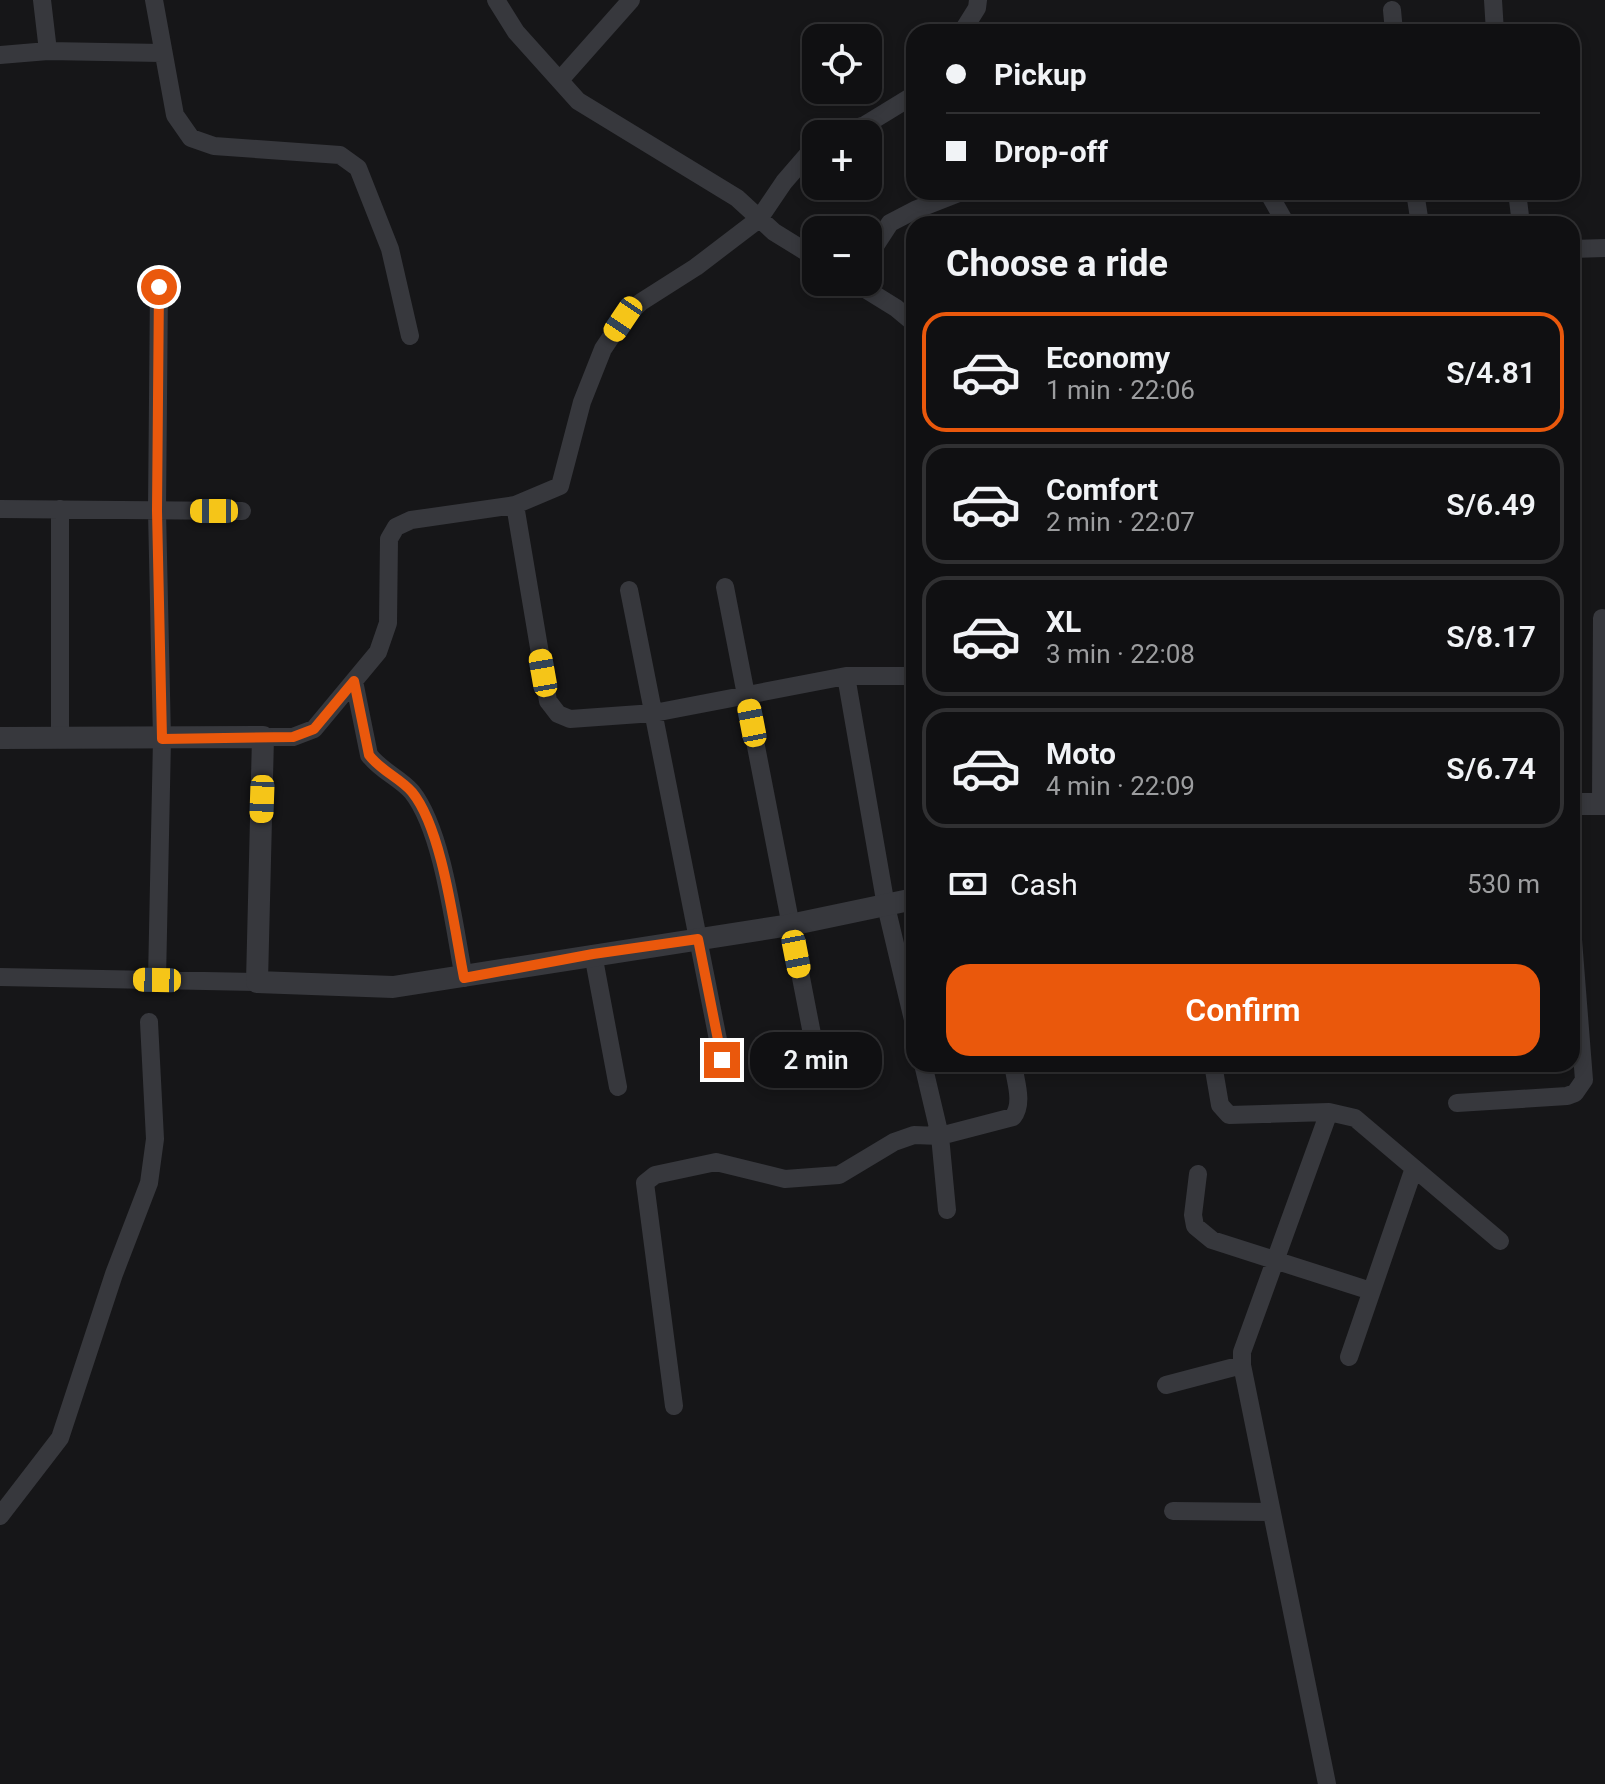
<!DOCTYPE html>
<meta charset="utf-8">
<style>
:root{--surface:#101012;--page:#19191b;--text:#f1f3f6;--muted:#9c9d9f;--line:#303032;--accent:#ea580c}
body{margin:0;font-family:Roboto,sans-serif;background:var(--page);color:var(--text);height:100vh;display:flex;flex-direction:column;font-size:30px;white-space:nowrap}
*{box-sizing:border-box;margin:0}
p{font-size:26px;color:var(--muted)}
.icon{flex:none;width:44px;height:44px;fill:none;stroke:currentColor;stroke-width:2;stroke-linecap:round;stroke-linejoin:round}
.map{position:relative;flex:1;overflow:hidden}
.panel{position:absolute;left:906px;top:216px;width:674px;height:856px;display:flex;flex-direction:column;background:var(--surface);border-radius:24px;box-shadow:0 4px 12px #0003,0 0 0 2px var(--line)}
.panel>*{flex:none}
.banner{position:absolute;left:906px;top:24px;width:674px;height:176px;border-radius:24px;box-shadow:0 4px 12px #0003,0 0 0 2px var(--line);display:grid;align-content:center;height:176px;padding:0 40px;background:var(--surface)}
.buttons{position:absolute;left:802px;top:24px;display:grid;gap:16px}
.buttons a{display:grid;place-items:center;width:80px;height:80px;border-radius:16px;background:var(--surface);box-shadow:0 4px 12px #0003,0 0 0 2px var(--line);font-size:40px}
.end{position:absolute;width:36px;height:36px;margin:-18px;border:10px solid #ea580c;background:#fff;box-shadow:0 0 0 4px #fff}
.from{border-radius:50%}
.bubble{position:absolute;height:56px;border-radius:24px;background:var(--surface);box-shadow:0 4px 12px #0003,0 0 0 2px var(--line);font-size:26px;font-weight:600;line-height:56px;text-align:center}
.car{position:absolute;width:24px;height:48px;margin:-24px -12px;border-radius:10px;box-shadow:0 0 6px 2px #0007;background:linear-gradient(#f5c518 24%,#345 0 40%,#f5c518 0 76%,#345 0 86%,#f5c518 0)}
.banner b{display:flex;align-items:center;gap:28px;height:76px;font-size:30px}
.banner b+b{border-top:2px solid var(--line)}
.banner i{width:20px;height:20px;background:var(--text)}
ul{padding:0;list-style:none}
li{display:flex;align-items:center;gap:24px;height:120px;margin:0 16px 12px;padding:0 24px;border:4px solid var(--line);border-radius:24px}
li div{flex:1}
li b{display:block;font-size:30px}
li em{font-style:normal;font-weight:600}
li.active{border-color:var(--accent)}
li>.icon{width:72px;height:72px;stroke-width:1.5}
h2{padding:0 40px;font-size:36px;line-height:96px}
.pay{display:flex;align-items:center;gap:20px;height:88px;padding:0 40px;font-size:30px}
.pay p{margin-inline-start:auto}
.primary-button{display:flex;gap:16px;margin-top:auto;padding:16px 40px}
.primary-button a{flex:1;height:92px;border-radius:24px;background:var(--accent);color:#fff;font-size:32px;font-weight:600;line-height:92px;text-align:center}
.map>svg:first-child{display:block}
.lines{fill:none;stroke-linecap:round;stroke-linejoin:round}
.minor{stroke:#37383d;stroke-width:18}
.tertiary{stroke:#37383d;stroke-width:22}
.route{stroke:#ea580c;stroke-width:10}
</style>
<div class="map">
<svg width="1605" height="1784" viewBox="0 0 1605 1784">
<rect width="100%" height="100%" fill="#161618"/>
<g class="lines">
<!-- minor -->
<path class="minor" d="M42,0L48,51
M154,0L175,115L191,138L214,146L340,155L358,168L390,249L410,336
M496,0L516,32L578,101L737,198L774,232L816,258
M1493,0L1495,32
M1392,10L1394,32
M962,32L977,8L978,0
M0,55L48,51L162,53
M560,80L631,0
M836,134L865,125L914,95
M1268,192L1286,224
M1415,192L1420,224
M1517,192L1521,224
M1572,249L1605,248
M868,257L890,223L915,210L961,192
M854,282L896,308L914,323
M515,505L548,701L558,714L570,719L654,713L846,676H914
M0,509L242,511
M60,509V739
M725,587L819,1070
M629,590L722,1060
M846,676L886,906L914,1024
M354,681L369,755C381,771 400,778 412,792C443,831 454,927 464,978
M263,737H293L314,729L378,652L388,623L389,539L396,527L411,520L515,505L560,486L582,402L603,349L623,319L641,302L696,267L759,219L784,182L816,145
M1601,804L1602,618
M593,954L618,1087
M0,977L257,982
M157,980L162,739L157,511L159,287
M923,1064L940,1136L947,1210
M1213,1064L1220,1105L1229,1115L1329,1112L1355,1118L1500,1241
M1457,1103L1567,1096L1575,1093L1584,1080L1572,927
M1198,1174L1193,1215L1195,1226L1212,1240L1371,1291
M1349,1357L1414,1168
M1166,1385L1242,1365
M674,1406L645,1183L655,1175L716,1162L785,1179L839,1175L894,1142L914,1135L940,1136L1013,1117C1024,1103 1015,1080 1013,1064
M1173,1511L1271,1512
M0,1516L60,1438L114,1274L149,1183L155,1139L149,1022
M1327,1784L1242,1365V1352L1329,1112"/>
<!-- tertiary -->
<path class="tertiary" d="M0,738L263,737L257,982L393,987L790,925L914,899
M1572,804H1605"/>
</g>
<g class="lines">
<!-- route -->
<path class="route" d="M159,287L157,511L162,739L293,737L314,729L354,681L369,755C381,771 400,778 412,792C443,830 454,928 464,978L593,954L698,939L722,1060"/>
</g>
</svg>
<div class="buttons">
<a><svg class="icon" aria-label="locate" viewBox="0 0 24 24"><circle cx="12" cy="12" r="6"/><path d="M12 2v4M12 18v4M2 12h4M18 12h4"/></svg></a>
<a>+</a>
<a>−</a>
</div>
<i class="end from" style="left:159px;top:287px"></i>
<i class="end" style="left:722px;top:1060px"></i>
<div class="bubble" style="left:750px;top:1032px;width:132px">2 min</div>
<i class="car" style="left:623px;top:319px;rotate:214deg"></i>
<i class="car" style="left:214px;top:511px;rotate:270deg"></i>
<i class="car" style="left:543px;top:673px;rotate:350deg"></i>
<i class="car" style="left:752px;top:723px;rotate:349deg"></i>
<i class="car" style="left:262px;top:799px;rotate:182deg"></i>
<i class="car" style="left:796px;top:954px;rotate:169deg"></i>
<i class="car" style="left:157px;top:980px;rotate:271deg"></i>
<div class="banner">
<b><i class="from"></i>Pickup</b>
<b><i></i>Drop-off</b>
</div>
<section class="panel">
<h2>Choose a ride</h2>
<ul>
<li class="active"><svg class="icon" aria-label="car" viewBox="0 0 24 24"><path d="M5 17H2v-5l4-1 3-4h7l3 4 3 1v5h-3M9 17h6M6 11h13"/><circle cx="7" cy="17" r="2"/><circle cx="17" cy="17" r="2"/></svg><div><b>Economy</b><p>1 min · 22:06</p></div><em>S/4.81</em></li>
<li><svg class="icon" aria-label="car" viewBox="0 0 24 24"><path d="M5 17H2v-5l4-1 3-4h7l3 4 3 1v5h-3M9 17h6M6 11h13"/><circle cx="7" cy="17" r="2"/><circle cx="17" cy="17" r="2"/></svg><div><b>Comfort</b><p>2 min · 22:07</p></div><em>S/6.49</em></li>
<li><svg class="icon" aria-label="car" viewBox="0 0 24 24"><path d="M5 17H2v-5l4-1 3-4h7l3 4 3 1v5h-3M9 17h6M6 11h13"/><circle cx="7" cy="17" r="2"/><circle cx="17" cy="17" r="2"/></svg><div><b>XL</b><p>3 min · 22:08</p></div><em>S/8.17</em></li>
<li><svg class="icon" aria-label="car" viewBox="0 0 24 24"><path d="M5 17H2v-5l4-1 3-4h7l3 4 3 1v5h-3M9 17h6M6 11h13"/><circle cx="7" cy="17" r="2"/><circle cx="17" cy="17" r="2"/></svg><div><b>Moto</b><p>4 min · 22:09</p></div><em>S/6.74</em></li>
</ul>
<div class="pay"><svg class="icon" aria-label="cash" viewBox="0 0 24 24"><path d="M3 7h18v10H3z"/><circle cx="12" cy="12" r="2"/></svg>Cash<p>530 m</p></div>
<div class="primary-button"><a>Confirm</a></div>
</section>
</div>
